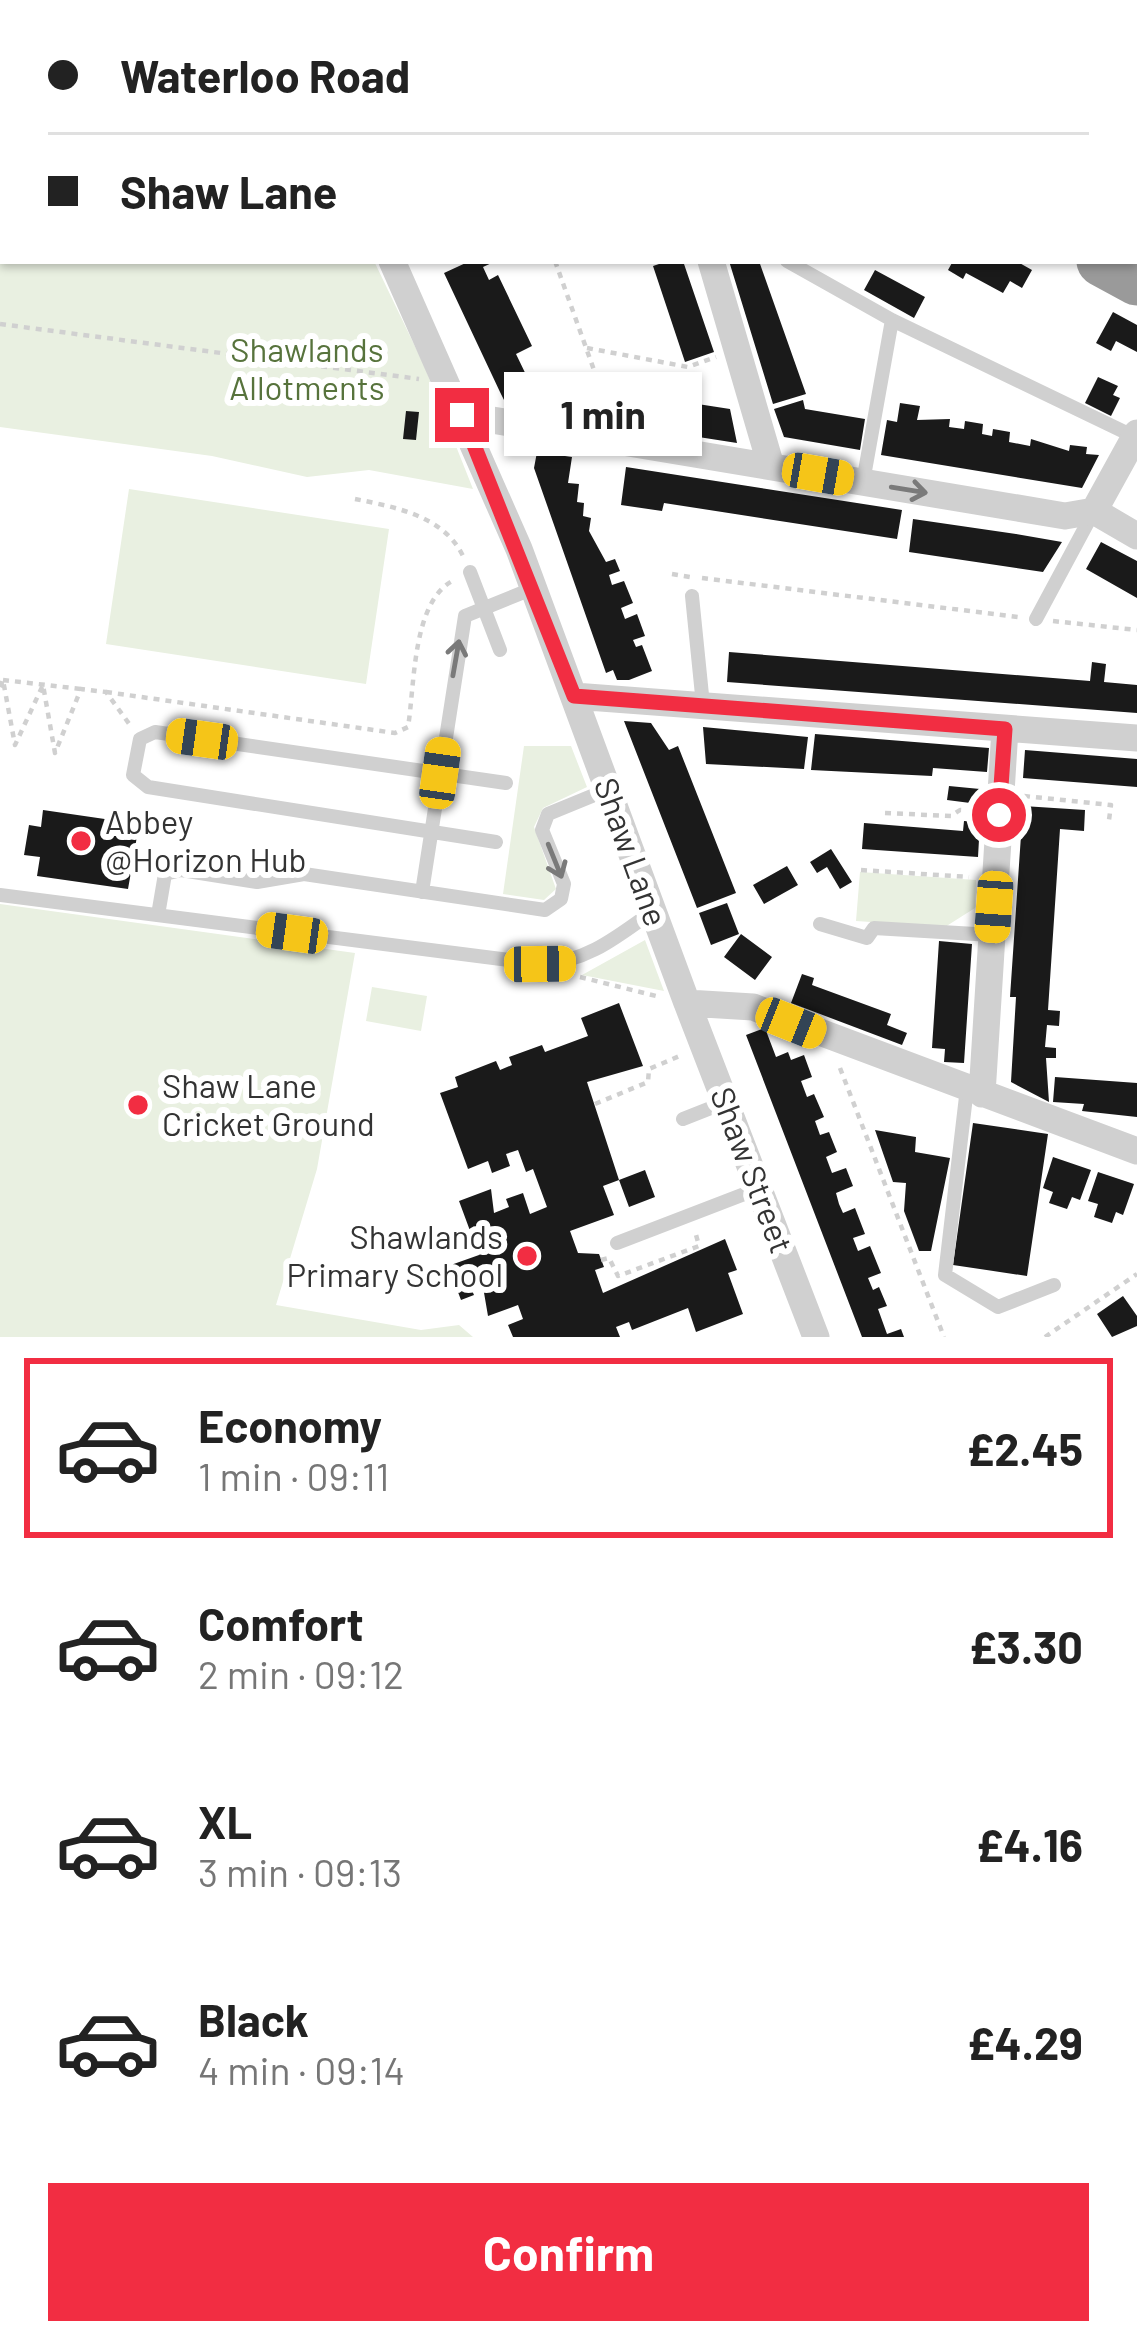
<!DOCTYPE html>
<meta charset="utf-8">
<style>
:root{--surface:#fff;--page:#f2f2f2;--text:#222;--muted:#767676;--line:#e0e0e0;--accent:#f22d42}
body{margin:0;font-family:Barlow,sans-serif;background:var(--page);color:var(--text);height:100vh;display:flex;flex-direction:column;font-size:45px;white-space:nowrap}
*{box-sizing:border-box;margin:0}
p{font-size:39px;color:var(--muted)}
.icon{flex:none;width:66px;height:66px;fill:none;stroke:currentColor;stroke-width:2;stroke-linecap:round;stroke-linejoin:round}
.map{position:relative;height:1337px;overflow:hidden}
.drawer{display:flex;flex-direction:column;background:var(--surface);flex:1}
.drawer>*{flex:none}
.hud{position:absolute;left:0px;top:0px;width:1137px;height:264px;box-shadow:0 3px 9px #0004;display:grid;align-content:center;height:264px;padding:0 48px;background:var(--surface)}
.end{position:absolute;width:54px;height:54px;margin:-27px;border:15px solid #f22d42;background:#fff;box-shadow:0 0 0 6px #fff}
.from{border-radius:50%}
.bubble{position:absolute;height:84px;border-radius:0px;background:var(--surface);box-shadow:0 3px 9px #0004;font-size:39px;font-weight:700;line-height:84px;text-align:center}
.car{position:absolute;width:36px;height:72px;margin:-36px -18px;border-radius:15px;box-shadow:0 0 9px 3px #0007;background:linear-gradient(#f5c518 24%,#345 0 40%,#f5c518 0 76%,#345 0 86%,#f5c518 0)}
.hud b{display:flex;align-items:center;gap:42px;height:114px;font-size:45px}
.hud b+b{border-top:3px solid var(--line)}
.hud i{width:30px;height:30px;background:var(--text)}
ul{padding:21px 0 0;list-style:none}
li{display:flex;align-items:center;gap:36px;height:180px;margin:0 24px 18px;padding:0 24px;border:6px solid transparent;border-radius:0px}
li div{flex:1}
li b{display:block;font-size:45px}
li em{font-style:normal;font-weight:700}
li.active{border-color:var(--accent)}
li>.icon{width:108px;height:108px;stroke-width:1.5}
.cta{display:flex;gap:24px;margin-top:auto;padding:24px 48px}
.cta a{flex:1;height:138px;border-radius:0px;background:var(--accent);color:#fff;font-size:48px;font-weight:700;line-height:138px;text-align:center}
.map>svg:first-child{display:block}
.green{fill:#e9f0e1}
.building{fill:#1a1a1a}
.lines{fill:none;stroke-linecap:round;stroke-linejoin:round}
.path{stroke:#d0d0d0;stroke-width:4.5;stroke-dasharray:6 6;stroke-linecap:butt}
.lane{stroke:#d0d0d0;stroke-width:14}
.street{stroke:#d0d0d0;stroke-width:27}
.highway{stroke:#9a9a9a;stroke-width:51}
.oneway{stroke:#7a7a7a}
.route{stroke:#f22d42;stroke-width:15}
.poi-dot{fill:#f22d42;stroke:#fff;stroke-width:4.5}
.labels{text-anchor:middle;stroke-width:12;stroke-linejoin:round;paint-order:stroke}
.park-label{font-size:33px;fill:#57733c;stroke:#fff}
.poi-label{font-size:33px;fill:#333;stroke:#fff;text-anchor:start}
.street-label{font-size:33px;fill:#333;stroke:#fff}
</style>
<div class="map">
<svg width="1137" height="1337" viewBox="0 0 1137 1337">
<rect width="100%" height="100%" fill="#fff"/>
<!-- green -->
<path class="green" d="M0,0L244,3H3V261H374L423,363L473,489L369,470L307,477L212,456L0,427Z
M129,489L389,529L366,684L106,644Z
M524,746H571L587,787L543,808L534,827L556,889L544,900L503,894Z
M860,872L976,880L975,908L945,927L856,921Z
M0,904L355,953L317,1169L276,1305L421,1330L459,1325L473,1337H0Z
M645,940L664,991L582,975Z
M372,987L427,996L421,1031L366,1021Z"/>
<!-- building -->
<path class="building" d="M470,261H496L483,267L489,280L498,275L532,346L516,354L544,412L507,406L500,392L444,273Z
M668,261H683L714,352L685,362L653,266Z
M729,261H759L806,394L773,404Z
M953,261H1016L1032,270L1022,288L1010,281L1003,293L966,273L963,279L948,270Z
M875,270L925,297L914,318L864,290Z
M1113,312L1137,325V352L1116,341L1111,351L1096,343Z
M1098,377L1118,386L1113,395L1120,398L1111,416L1085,403Z
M565,386L598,390L594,418L562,414Z
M620,392L730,409L737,443L615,424Z
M803,400L805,409L865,419L860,450L784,437L774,409Z
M900,403L920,406L917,420L950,419L949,427L964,429L965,421L983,424L982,434L992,436L993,429L1010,432L1009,442L1030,446L1031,439L1069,451L1070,445L1087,447L1086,454L1099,455L1082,488L881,455L887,420L897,422Z
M406,411L419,412L416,440L403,439Z
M537,452L572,457L568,483L579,484L577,502L584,503L583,516L591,518L589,531L606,562L615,559L620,571L609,575L612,585L624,581L633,603L621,608L625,619L637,614L645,636L633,640L636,647L642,645L652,671L629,680H617L613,670L606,673L534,468Z
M626,467L902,510L897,539L664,503L662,511L621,505Z
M913,519L1016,534L1062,542L1043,572L909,552Z
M1101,542L1137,561V598L1086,569Z
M729,652L1090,681L1092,662L1106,664L1104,682L1137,685V713L727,682Z
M624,721L651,723L669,750L678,746L736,893L697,908Z
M703,727L808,737L804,769L706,764Z
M815,734L989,748L987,772L933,768L932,776L811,770Z
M1025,750L1137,759V787L1023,778Z
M949,786L980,789L978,804L947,800Z
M1023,806L1085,810L1084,831L1060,829L1048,1010L1060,1011L1059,1026L1047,1025L1045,1047L1056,1048V1058H1046L1049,1102L1011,1082L1016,997H1010Z
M43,810L139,824L134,854L143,856L141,873L131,872L128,889L37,876L40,857L24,855L29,825L41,827Z
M964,821L980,822L978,857L862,849L864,823L963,831Z
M831,849L852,882L840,889L827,867L817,873L810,862Z
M787,866L798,885L764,904L753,885Z
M727,903L739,934L711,945L699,913Z
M741,934L772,957L755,980L724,957Z
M939,941L972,944L964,1063L944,1062L945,1049L932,1048Z
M802,974L814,978L812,985L891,1014L887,1025L907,1033L902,1045L791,1003Z
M619,1003L643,1066L587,1082L619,1180L603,1186L614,1215L570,1231L578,1253L599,1254L604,1267L595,1270L603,1293L725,1239L737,1270L728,1273L743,1314L696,1332L688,1308L632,1330L629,1322L616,1327L620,1337H513L508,1325L523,1319L518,1305L488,1316L482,1281L470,1286L474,1295L461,1300L448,1266L479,1255L459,1201L491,1189L494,1213L509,1207L506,1199L523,1193L530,1214L547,1207L533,1169L526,1172L518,1150L506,1154L510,1166L492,1173L488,1161L468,1169L440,1093L458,1087L455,1077L496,1061L500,1070L512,1065L509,1057L542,1045L545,1052L588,1036L581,1018Z
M765,1028L776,1057L788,1052L791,1060L804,1055L812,1077L801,1081L807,1097L814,1094L824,1117L815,1121L820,1135L829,1132L837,1152L826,1157L832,1173L846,1168L853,1186L836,1193L839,1204L843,1213L855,1208L865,1234L853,1238L858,1251L870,1246L881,1273L868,1278L873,1290L879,1287L887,1306L878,1309L887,1334L901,1329L904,1337H862L746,1035Z
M1055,1077L1137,1083V1117L1082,1111L1084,1104L1053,1102Z
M973,1123L1048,1134L1027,1276L953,1265Z
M875,1130L916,1137L915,1152L950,1158L931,1251H919L904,1211L906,1183L893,1182Z
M1053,1157L1091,1170L1080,1200L1072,1197L1067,1209L1049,1203L1053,1192L1043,1188Z
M645,1170L655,1197L629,1207L619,1180Z
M1098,1172L1134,1184L1123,1215L1116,1212L1112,1223L1094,1217L1098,1204L1088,1201Z
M1123,1296L1137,1316V1326L1112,1337L1097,1314Z"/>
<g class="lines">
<!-- path -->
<path class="path" d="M1007,3L1009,0
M0,157L3,158
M555,261L609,412
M0,324L419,379
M587,348L688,367L716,357
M355,499C395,507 444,516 463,556
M672,574L690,577
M702,578L1018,617
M1053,621L1137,630
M3,680L81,689
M0,687L3,680L15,745L43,685L55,753L81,689L106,692L130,725
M106,692L395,733L408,727C415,684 412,601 454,580
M1024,796L1111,805L1109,820
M885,813L951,816L960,810L973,811
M861,870L969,877
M580,977L656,996
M840,1068L944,1337
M595,1104L648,1082L649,1069L682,1055
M601,1260L609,1258L618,1276L699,1246L695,1231
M1045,1337L1137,1274"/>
<!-- lane -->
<path class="lane" d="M539,3L541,0
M787,261L892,320L1135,437
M863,482L892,320
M470,572L500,650
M692,596L703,705
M1036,619L1094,511
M496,842L148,787L133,775L140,739L155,732L506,783
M422,892L465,616L534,588
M0,895L540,964C585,963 617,937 653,911
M158,915L165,874L181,870L257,882L304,874L545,910L561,899L564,884L542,830L548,814L609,789
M820,924L867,938L874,928L992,935
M967,1088L945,1275L998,1307L1054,1285
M683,1119L726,1102
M617,1243L760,1188"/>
<!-- street -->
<path class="street" d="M264,0L266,3
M1038,0L1044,3
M465,3L467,0
M1134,52L1137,54
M392,261L519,549L687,1003L753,1007L1137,1151
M711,261L771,466
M462,415L1065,516L1094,511
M1094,511L1137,433
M1094,511L1137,536
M574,696L1137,738
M687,1003L816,1337
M982,1094L1005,729"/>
<!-- highway -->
<path class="highway" d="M628,0L633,3
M1102,261L1137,280"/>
</g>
<!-- one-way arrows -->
<defs><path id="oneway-shaft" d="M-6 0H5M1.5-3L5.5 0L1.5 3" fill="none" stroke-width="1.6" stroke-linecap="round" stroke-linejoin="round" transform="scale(3)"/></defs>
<g class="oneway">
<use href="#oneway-shaft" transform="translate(909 490) rotate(9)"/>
<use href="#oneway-shaft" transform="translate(456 658) rotate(-80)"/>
<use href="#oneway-shaft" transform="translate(555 861) rotate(68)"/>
</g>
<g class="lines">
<!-- route -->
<path class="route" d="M462,415L574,696L1005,729L999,815"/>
</g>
<!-- markers -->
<g class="poi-dot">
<circle cx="81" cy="841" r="12"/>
<circle cx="138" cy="1105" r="12"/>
<circle cx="527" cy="1256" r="12"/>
</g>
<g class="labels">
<!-- park labels -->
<g class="park-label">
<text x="307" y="362">Shawlands<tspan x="307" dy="38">Allotments</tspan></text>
</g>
<!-- poi labels -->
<g class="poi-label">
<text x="105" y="834">Abbey<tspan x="105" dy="38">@Horizon Hub</tspan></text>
<text x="162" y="1098">Shaw Lane<tspan x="162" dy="38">Cricket Ground</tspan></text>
<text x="503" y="1249" text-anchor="end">Shawlands<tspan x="503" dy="38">Primary School</tspan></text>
</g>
<!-- street labels -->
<g class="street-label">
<text transform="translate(631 852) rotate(70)" y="12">Shaw Lane</text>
<text transform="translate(752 1170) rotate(69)" y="12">Shaw Street</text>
</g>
</g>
</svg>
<i class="end from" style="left:999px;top:815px"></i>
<i class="end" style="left:462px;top:415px"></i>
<div class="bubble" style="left:504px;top:372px;width:198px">1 min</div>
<i class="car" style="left:818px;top:474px;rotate:100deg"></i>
<i class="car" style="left:202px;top:739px;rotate:278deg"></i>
<i class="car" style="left:440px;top:773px;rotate:8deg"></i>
<i class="car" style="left:994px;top:907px;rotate:184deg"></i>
<i class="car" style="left:292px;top:933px;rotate:278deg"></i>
<i class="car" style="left:540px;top:964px;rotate:89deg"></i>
<i class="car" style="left:791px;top:1023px;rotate:112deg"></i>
<div class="hud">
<b><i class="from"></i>Waterloo Road</b>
<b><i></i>Shaw Lane</b>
</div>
</div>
<section class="drawer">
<ul>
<li class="active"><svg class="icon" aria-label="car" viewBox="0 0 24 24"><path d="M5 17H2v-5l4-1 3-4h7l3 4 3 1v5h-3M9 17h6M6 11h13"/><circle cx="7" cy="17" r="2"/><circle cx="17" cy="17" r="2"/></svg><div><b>Economy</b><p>1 min · 09:11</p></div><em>£2.45</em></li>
<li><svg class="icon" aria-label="car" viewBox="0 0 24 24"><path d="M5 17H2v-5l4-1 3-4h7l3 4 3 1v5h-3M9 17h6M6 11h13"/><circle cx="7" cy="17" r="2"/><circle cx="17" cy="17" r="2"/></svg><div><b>Comfort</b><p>2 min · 09:12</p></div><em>£3.30</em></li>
<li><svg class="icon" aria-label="car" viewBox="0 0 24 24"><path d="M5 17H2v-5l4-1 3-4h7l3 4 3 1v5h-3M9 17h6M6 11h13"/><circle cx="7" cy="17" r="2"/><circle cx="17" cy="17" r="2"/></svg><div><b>XL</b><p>3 min · 09:13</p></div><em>£4.16</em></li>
<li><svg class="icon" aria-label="car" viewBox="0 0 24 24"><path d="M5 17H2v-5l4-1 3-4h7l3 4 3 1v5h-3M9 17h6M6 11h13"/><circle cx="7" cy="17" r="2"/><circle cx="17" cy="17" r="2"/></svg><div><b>Black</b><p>4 min · 09:14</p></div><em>£4.29</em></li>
</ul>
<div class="cta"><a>Confirm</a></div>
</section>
